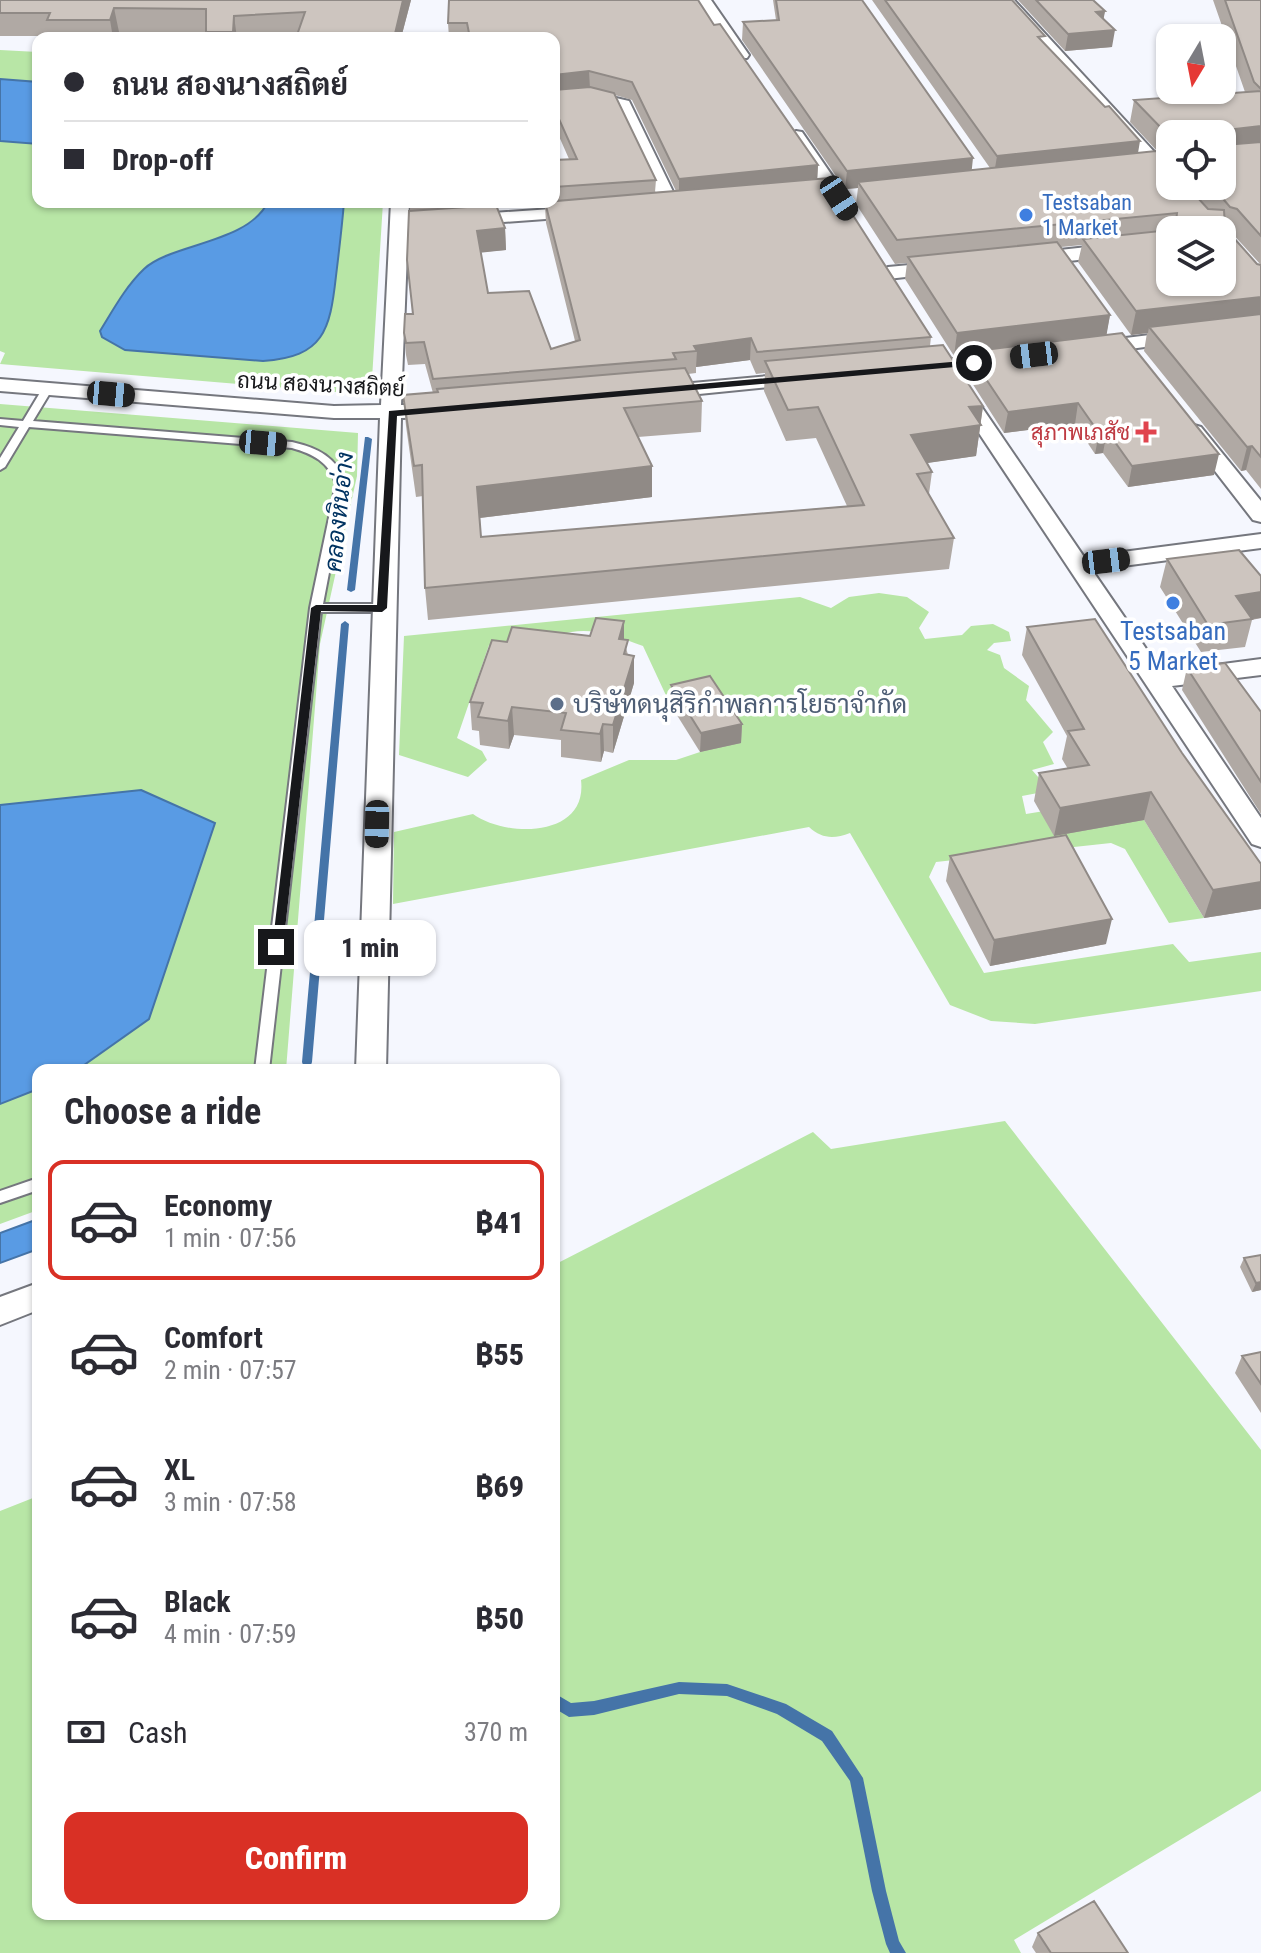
<!DOCTYPE html>
<meta charset="utf-8">
<style>
:root{--surface:#fff;--page:#f2f2f3;--text:#2b2b33;--muted:#7c7c81;--line:#e1e1e2;--accent:#d93025}
body{margin:0;font-family:"Roboto Condensed",Sarabun,sans-serif;background:var(--page);color:var(--text);height:100vh;display:flex;flex-direction:column;font-size:30px;white-space:nowrap}
*{box-sizing:border-box;margin:0}
p{font-size:26px;color:var(--muted)}
.icon{flex:none;width:44px;height:44px;fill:none;stroke:currentColor;stroke-width:2;stroke-linecap:round;stroke-linejoin:round}
.map{position:relative;flex:1;overflow:hidden}
.side{position:absolute;left:32px;top:1064px;width:528px;height:856px;display:flex;flex-direction:column;background:var(--surface);border-radius:16px;box-shadow:0 2px 6px #0004}
.side>*{flex:none}
.banner{position:absolute;left:32px;top:32px;width:528px;height:176px;border-radius:16px;box-shadow:0 2px 6px #0004;display:grid;align-content:center;height:176px;padding:0 32px;background:var(--surface)}
.needle{width:52px;rotate:190deg}
.fabs{position:absolute;left:1156px;top:24px;display:grid;gap:16px}
.fabs a{display:grid;place-items:center;width:80px;height:80px;border-radius:16px;background:var(--surface);box-shadow:0 2px 6px #0004;font-size:40px}
.end{position:absolute;width:36px;height:36px;margin:-18px;border:10px solid #17181b;background:#fff;box-shadow:0 0 0 4px #fff}
.from{border-radius:50%}
.bubble{position:absolute;height:56px;border-radius:16px;background:var(--surface);box-shadow:0 2px 6px #0004;font-size:26px;font-weight:800;line-height:56px;text-align:center}
.car{position:absolute;width:24px;height:48px;margin:-24px -12px;border-radius:10px;box-shadow:0 0 6px 2px #0007;background:linear-gradient(#222 24%,#8ab4d8 0 40%,#222 0 76%,#8ab4d8 0 86%,#222 0)}
.banner b{display:flex;align-items:center;gap:28px;height:76px;font-size:30px}
.banner b+b{border-top:2px solid var(--line)}
.banner i{width:20px;height:20px;background:var(--text)}
ul{padding:0;list-style:none}
li{display:flex;align-items:center;gap:24px;height:120px;margin:0 16px 12px;padding:0 16px;border:4px solid transparent;border-radius:16px}
li div{flex:1}
li b{display:block;font-size:30px}
li em{font-style:normal;font-weight:800}
li.active{border-color:var(--accent)}
li>.icon{width:72px;height:72px;stroke-width:1.5}
h2{padding:0 32px;font-size:36px;line-height:96px}
.pay{display:flex;align-items:center;gap:20px;height:88px;padding:0 32px;font-size:30px}
.pay p{margin-inline-start:auto}
.button{display:flex;gap:16px;margin-top:auto;padding:16px 32px}
.button a{flex:1;height:92px;border-radius:16px;background:var(--accent);color:#fff;font-size:32px;font-weight:800;line-height:92px;text-align:center}
.map>svg:first-child{display:block}
.green{fill:#b8e6a6}
.water{fill:#599be4;stroke:#4574a8;stroke-width:2}
.lines{fill:none;stroke-linecap:round;stroke-linejoin:round}
.stream{fill:#4574a8;fill-rule:evenodd}
.service-casing{stroke:#75777e;stroke-width:4}
.minor-casing{stroke:#75777e;stroke-width:4}
.service{fill:#fff;fill-rule:evenodd}
.minor{fill:#fff;fill-rule:evenodd}
.wall{fill:#b0a9a4;fill-rule:evenodd}
.shaded-wall{fill:#908a86}
.building{fill:#cdc5bf;stroke:#908a86;stroke-width:2}
.route{fill:#17181b}
.shop-dot{fill:#3f7fe0;stroke:#fff;stroke-width:3}
.health-dot{fill:#e0444e;stroke:#fff;stroke-width:3}
.service-dot{fill:#5c6f8a;stroke:#fff;stroke-width:3}
.labels{text-anchor:middle;stroke-width:7;stroke-linejoin:round;paint-order:stroke}
.far-shop-label{font-size:22px;fill:#366cbe;stroke:#fff;text-anchor:start}
.far-street-label{font-size:22px;fill:#17181b;stroke:#fff}
.far-health-label{font-size:22px;fill:#be3a42;stroke:#fff;text-anchor:end}
.far-water-label{font-size:24px;font-style:italic;fill:#013361;stroke:#fff}
.shop-label{font-size:26px;fill:#366cbe;stroke:#fff}
.service-label{font-size:26px;fill:#4e5e75;stroke:#fff;text-anchor:start}
</style>
<div class="map">
<svg width="1261" height="1953" viewBox="0 0 1261 1953">
<rect width="100%" height="100%" fill="#f5f7fe"/>
<!-- green -->
<path class="green" d="M0,50L38,52V202H383L371,395L0,364L5,353L0,351Z
M0,404L358,433L357,476L320,644L286,1070H38V1210L0,1224Z
M879,593L907,597L929,612L919,628L925,639L962,635L971,626L993,624L1009,632L1011,641L994,643L987,650L1000,655L1004,668L1029,686L1026,700L1053,732L1043,742L1054,764L1032,770L1046,786L1043,792L1022,796L1026,814L1130,797L1204,918L1169,923L1125,849L1111,843L936,862L929,877L984,973L1173,944L1189,962L1261,952V991L1035,1024L991,1021L950,1005L850,833C834,839 822,839 809,827L393,904L394,832L473,814C506,838 588,838 581,780L629,760H676L700,752L710,695L670,704L643,646C600,630 573,621 533,649L489,645L457,738L482,751L487,760L468,777L399,755L404,636L800,597L831,608L849,597Z
M1005,1121L1261,1450V1791L1014,1940L1021,1953H0V1511L38,1496V1914H554V1265L813,1132L831,1149Z"/>
<!-- water -->
<path class="water" d="M0,79L38,82V144L0,141Z
M268,202H344C342,227 339,251 336,276C330,330 324,357 263,361L125,350L102,337L100,331C113,310 126,286 144,269C172,243 247,244 268,202Z
M141,790L215,823L149,1019L77,1070H38V1089L0,1104V805Z
M38,1219V1249L0,1263V1233Z"/>
<g class="lines">
<!-- stream -->
<path class="stream" d="M365,437H368L372,439L355,590L351,592L347,590Z
M345,621L349,624L312,1062L311,1065H303L302,1062L341,624Z
M679,1682L727,1684L786,1704L832,1731L863,1778L886,1891L899,1941L906,1953H890L886,1944L872,1891L850,1781L822,1741L777,1714L727,1696L679,1694L594,1715L569,1717L554,1708V1693L571,1703L594,1701Z"/>
<defs>
<path id="service" d="M48,385L53,388L33,421L292,442C318,448 337,457 346,484L323,604H382L388,608L382,612H321L269,1070H255L310,608L336,484C329,462 313,454 292,448L29,427L5,467L0,470V458L19,427L0,425V419L23,421L44,386Z
M38,1178V1190L0,1203V1191Z"/>
<path id="minor" d="M695,0H711L749,55L747,58H735Z
M998,0H1014L1170,169V185L1164,184Z
M590,92L629,101L680,206L677,210L671,211L662,206L616,108L590,102L554,106V96Z
M796,131L802,132L853,206V214H841L787,136Z
M391,202H409L401,405H442L452,411L442,417L401,418L386,1070H356L380,418H334L0,391V379L334,406L381,405Z
M581,207L587,208V216L463,225L454,220L463,215Z
M1170,238V250L1032,265L1023,259L1032,253Z
M942,262L951,268L949,272L888,279L879,273L888,267Z
M1182,331L1189,333L1192,337L1189,341L1093,354L1083,348L1093,342Z
M1004,353L1011,355L1014,359L1011,363L918,375L908,369L918,363Z
M801,373L811,379L808,383L659,398L649,392L659,386Z
M961,385L968,387L1084,557L1261,534V548L1092,570L1162,672L1261,659V675L1172,686L1261,818V847L1252,844L951,391Z
M1194,425L1201,427L1261,501V522L1253,520L1184,431Z
M38,1283V1310L0,1325V1297Z"/>
</defs>
<!-- service casing -->
<use href="#service" class="service-casing"/>
<!-- minor casing -->
<use href="#minor" class="minor-casing"/>
<!-- service -->
<use href="#service" class="service"/>
<!-- minor -->
<use href="#minor" class="minor"/>
</g>
<!-- wall -->
<path class="wall" d="M0,0H411L401,38L297,36L254,38H207L206,32H119L116,38H50V36H0Z
M773,0H862L971,170L990,168L872,0H1012L1044,43L1138,153H1159L1130,122L1134,100L1245,92L1213,0H1261V489L1246,470L1241,471L1144,351L1147,333L1131,335L1078,262L1082,245L1061,247L1110,315L1106,335L1214,475L1128,487L1103,453L1095,454L1075,424L1004,433L965,372L968,354L954,356L905,279L907,263L895,264L856,204L858,188L845,189L742,40L743,22L776,20ZM1170,134H1222V186H1189L1205,206L1170,186L1166,157H1170ZM1228,231L1231,232L1261,265L1257,264Z
M1018,0H1093L1105,11L1103,19L1112,47L1065,51Z
M448,23L714,25L818,165L817,179L931,337L930,346L983,406L976,456L926,463L932,472L929,494L954,538L949,569L428,620L425,588L423,496L416,497L406,426L403,395L433,393L425,364L408,365L406,355L404,333L412,314L410,202H490V205L505,228L506,250L481,252L488,293L551,349L575,341L546,223L545,206H542L541,202H554V160L569,159L554,125V38H449ZM615,95L632,100L676,191L655,192L656,180ZM750,360L756,374L765,373L764,391L786,441L816,438L847,506L481,537L480,518L652,497V466L638,437L701,432L702,401L688,374L696,373V367Z
M1167,559L1261,618L1252,620L1245,647L1201,652L1160,587Z
M624,621V640L628,655L634,656V683L613,753L604,751L601,762L561,757V740L514,735L509,749L480,745L479,731L472,730L470,702L507,642L590,636Z
M1027,627L1182,753L1261,864V909L1204,918L1144,820L1054,836L1034,801L1039,773L1068,769L1062,759L1067,736L1022,655Z
M1187,668L1261,712V814L1182,690Z
M671,685L742,724L741,743L700,752L670,704Z
M950,856L1106,944L990,966L946,881Z
M1244,1258L1261,1290L1252,1292L1240,1267Z
M1261,1352V1413L1235,1373L1242,1356Z
M1038,1933L1128,1953H1036L1032,1947Z"/>
<!-- shaded-wall -->
<path class="shaded-wall" d="M403,0H411L401,38H394Z
M114,8L119,32L116,38H113L110,20Z
M1105,11L1102,28L1096,12Z
M234,16L237,38H233V32Z
M1115,30L1112,47L1065,51L1068,34Z
M589,71L590,89L554,93V75Z
M1261,126V148L1222,152L1227,130Z
M1140,141L1137,159L994,174L997,156Z
M973,158L971,177L858,182V188L845,189L847,171Z
M818,165L817,184L679,197V179Z
M505,228L506,250L478,253L477,231Z
M1261,297V320L1149,327L1148,333L1131,335L1136,311Z
M1110,315L1106,338L968,352V354L954,356L957,333Z
M751,338L750,360L696,367L697,351L694,346Z
M1078,403L1075,424L1004,433L1008,412Z
M983,406L976,456L907,466L911,435L969,407Z
M1107,431L1103,453L1095,454L1099,433Z
M1252,446L1246,470L1241,471L1247,447Z
M1219,454L1214,475L1128,487L1132,466Z
M652,466V497L479,518L477,487Z
M1261,592V618L1229,622L1236,596Z
M624,621V649L619,639Z
M634,656V683L613,753V725Z
M512,707L514,735L509,749L508,721Z
M603,724L604,751L601,762L600,734Z
M742,724L741,743L700,752L701,733Z
M1151,792L1144,820L1054,836L1060,808Z
M1261,882V909L1204,918L1213,890Z
M1112,919L1106,944L990,966L994,940Z
M1261,1282V1290L1252,1292L1256,1283Z"/>
<!-- building -->
<path class="building" d="M0,0H403L394,38H296L305,12L234,16L233,32H206V9L114,8L110,20H47L50,13H0Z
M449,0H698L714,25L720,24L818,165L679,179L632,82L589,71L554,75V38H470L467,23H448Z
M776,0H862L973,158L847,171L743,22L779,20Z
M885,0H1012L1045,36L1038,37L1105,107L1109,106L1140,141L997,156Z
M1036,0H1093L1105,11L1096,12L1115,30L1068,34Z
M1225,0H1261V89L1254,82Z
M590,87L614,93L656,180L554,187V160L577,159L554,108V90Z
M1261,91V126L1227,130L1225,145L1261,142V236L1237,209L1230,207L1212,186H1222V134H1167L1134,100Z
M1156,151L1170,159V186H1187L1208,209L1224,210L1225,228L1257,264L1261,265V297L1136,311L1083,239L1170,230V282H1222V230H1173H1175L1177,213L897,240L858,182Z
M829,178L931,337L757,352L751,338L694,346L697,351L673,353L676,359L433,379L424,342L406,343L404,333L405,314H413L407,260L409,211L496,205L505,228L477,231L488,293L529,291L551,349L580,340L545,202Z
M1057,242L1110,315L957,333L908,257Z
M1261,314V457L1252,446L1247,447L1149,327Z
M1122,333L1219,454L1132,466L1107,431L1099,433L1078,403L1008,412L968,352Z
M943,345L983,406L969,407L981,425L911,435L932,472L917,474L954,538L425,588L422,465L414,466L403,395L438,392L437,389L685,368L702,401L624,408L652,466L477,487L481,537L864,505L818,407L788,410L765,361Z
M1239,550L1261,576V592L1236,596L1252,619L1208,625L1167,559Z
M596,618L624,621L619,639L628,640L624,654L634,656L613,725L603,724L600,734L561,730L566,713L512,707L508,721L478,717L483,703L470,702L492,640L507,642L512,627L590,636Z
M1095,619L1182,753L1261,864V882L1213,890L1151,792L1060,808L1039,773L1089,765L1068,731L1084,729L1027,627Z
M1225,663L1261,712V782L1187,668Z
M710,676L742,724L701,733L671,685Z
M1066,835L1112,919L994,940L950,856Z
M1261,1255V1282L1256,1283L1244,1258Z
M1261,1352V1384L1242,1356Z
M1094,1901L1128,1953H1051L1038,1933Z"/>
<!-- route -->
<path class="route" d="M974,360L978,365L397,416L387,608L382,612L321,611L283,947L272,950L311,608L316,605H377L389,411Z"/>
<!-- markers -->
<g class="shop-dot">
<circle cx="1026" cy="215" r="8"/>
<circle cx="1173" cy="603" r="8"/>
</g>
<path class="health-dot" d="M1142 420h8v8h8v8h-8v8h-8v-8h-8v-8h8z"/>
<circle class="service-dot" cx="557" cy="704" r="8"/>
<g class="labels">
<!-- far-shop labels -->
<g class="far-shop-label">
<text x="1042" y="210">Testsaban<tspan x="1042" dy="25">1 Market</tspan></text>
</g>
<!-- far-street labels -->
<g class="far-street-label">
<text transform="translate(321 384) rotate(3)" y="8">ถนน สองนางสถิตย์</text>
</g>
<!-- far-health labels -->
<g class="far-health-label">
<text x="1130" y="440">สุภาพเภสัช</text>
</g>
<!-- far-water labels -->
<g class="far-water-label">
<text transform="translate(339 512) rotate(-84)" y="8">คลองหินอ่าง</text>
</g>
<!-- shop labels -->
<g class="shop-label">
<text x="1173" y="640">Testsaban<tspan x="1173" dy="30">5 Market</tspan></text>
</g>
<!-- service labels -->
<g class="service-label">
<text x="573" y="713">บริษัทดนุสิริกำพลการโยธาจำกัด</text>
</g>
</g>
</svg>
<div class="fabs">
<a><svg class="needle" viewBox="-14 -14 28 28"><path d="M0-13l5 13h-10z" fill="#e53935"/><path d="M0 13l5-13h-10z" fill="#7c7c81"/></svg></a>
<a><svg class="icon" aria-label="locate" viewBox="0 0 24 24"><circle cx="12" cy="12" r="6"/><path d="M12 2v4M12 18v4M2 12h4M18 12h4"/></svg></a>
<a><svg class="icon" aria-label="layers" viewBox="0 0 24 24"><path d="M12 4l9 5-9 5-9-5zM3 14l9 5 9-5"/></svg></a>
</div>
<i class="end from" style="left:974px;top:363px"></i>
<i class="end" style="left:276px;top:947px"></i>
<div class="bubble" style="left:304px;top:920px;width:132px">1 min</div>
<i class="car" style="left:839px;top:198px;rotate:147deg"></i>
<i class="car" style="left:1034px;top:355px;rotate:263deg"></i>
<i class="car" style="left:111px;top:394px;rotate:95deg"></i>
<i class="car" style="left:263px;top:443px;rotate:95deg"></i>
<i class="car" style="left:1106px;top:561px;rotate:83deg"></i>
<i class="car" style="left:377px;top:824px;rotate:181deg"></i>
<div class="banner">
<b><i class="from"></i>ถนน สองนางสถิตย์</b>
<b><i></i>Drop-off</b>
</div>
<section class="side">
<h2>Choose a ride</h2>
<ul>
<li class="active"><svg class="icon" aria-label="car" viewBox="0 0 24 24"><path d="M5 17H2v-5l4-1 3-4h7l3 4 3 1v5h-3M9 17h6M6 11h13"/><circle cx="7" cy="17" r="2"/><circle cx="17" cy="17" r="2"/></svg><div><b>Economy</b><p>1 min · 07:56</p></div><em>฿41</em></li>
<li><svg class="icon" aria-label="car" viewBox="0 0 24 24"><path d="M5 17H2v-5l4-1 3-4h7l3 4 3 1v5h-3M9 17h6M6 11h13"/><circle cx="7" cy="17" r="2"/><circle cx="17" cy="17" r="2"/></svg><div><b>Comfort</b><p>2 min · 07:57</p></div><em>฿55</em></li>
<li><svg class="icon" aria-label="car" viewBox="0 0 24 24"><path d="M5 17H2v-5l4-1 3-4h7l3 4 3 1v5h-3M9 17h6M6 11h13"/><circle cx="7" cy="17" r="2"/><circle cx="17" cy="17" r="2"/></svg><div><b>XL</b><p>3 min · 07:58</p></div><em>฿69</em></li>
<li><svg class="icon" aria-label="car" viewBox="0 0 24 24"><path d="M5 17H2v-5l4-1 3-4h7l3 4 3 1v5h-3M9 17h6M6 11h13"/><circle cx="7" cy="17" r="2"/><circle cx="17" cy="17" r="2"/></svg><div><b>Black</b><p>4 min · 07:59</p></div><em>฿50</em></li>
</ul>
<div class="pay"><svg class="icon" aria-label="cash" viewBox="0 0 24 24"><path d="M3 7h18v10H3z"/><circle cx="12" cy="12" r="2"/></svg>Cash<p>370 m</p></div>
<div class="button"><a>Confirm</a></div>
</section>
</div>
